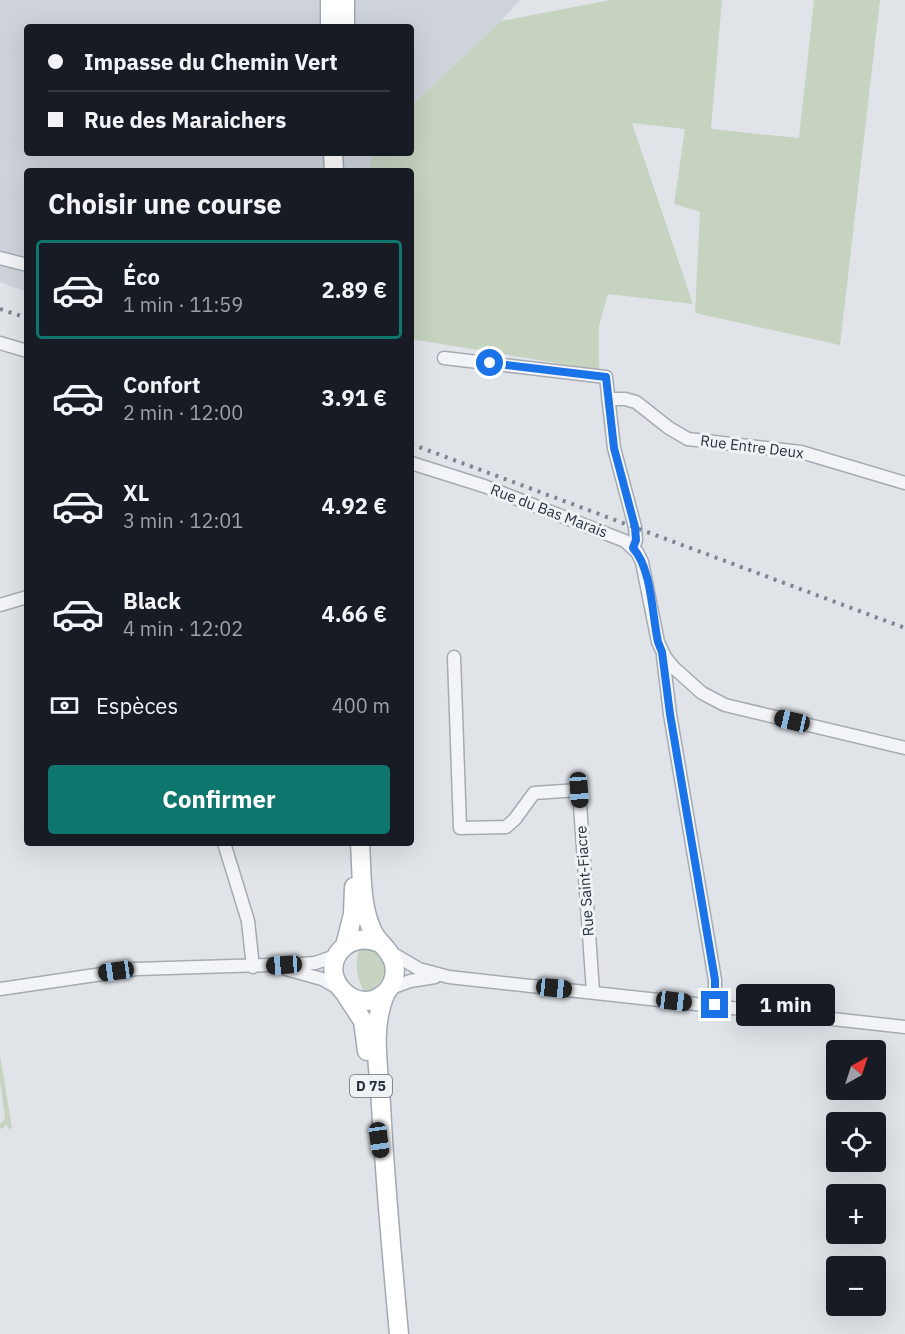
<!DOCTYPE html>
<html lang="fr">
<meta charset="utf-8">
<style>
:root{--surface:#171b24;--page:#242831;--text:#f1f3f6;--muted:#9ea1a6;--line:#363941;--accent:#0f766e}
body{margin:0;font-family:"IBM Plex Sans",sans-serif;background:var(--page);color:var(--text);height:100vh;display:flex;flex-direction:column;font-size:22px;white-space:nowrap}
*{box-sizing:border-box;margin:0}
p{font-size:20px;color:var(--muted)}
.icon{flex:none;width:33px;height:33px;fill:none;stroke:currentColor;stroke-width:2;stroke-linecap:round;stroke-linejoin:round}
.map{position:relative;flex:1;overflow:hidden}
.side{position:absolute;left:24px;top:168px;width:390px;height:678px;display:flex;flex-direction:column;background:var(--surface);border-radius:6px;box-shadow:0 6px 24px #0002}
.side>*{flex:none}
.hud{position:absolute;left:24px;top:24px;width:390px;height:132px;border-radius:6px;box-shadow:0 6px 24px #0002;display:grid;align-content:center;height:132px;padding:0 24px;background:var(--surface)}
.needle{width:39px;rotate:39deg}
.tools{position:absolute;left:826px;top:1040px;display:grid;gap:12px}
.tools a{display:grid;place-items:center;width:60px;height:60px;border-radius:6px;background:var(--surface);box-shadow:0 6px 24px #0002;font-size:30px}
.end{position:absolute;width:27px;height:27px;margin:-14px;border:8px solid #1a73e8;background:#fff;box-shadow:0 0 0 3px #fff}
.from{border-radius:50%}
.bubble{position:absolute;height:42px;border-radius:6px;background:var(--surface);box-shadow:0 6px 24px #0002;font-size:20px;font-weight:700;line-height:42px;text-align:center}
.car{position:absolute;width:18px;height:36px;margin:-18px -9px;border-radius:8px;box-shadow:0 0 4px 2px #0007;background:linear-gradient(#222 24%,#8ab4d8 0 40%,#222 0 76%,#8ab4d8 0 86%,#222 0)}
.hud b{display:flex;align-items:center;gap:21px;height:57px;font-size:22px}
.hud b+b{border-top:2px solid var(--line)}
.hud i{width:15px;height:15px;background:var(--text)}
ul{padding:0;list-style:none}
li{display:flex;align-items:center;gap:18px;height:99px;margin:0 12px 9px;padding:0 12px;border:3px solid transparent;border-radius:6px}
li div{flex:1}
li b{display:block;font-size:22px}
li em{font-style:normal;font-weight:700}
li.current{border-color:var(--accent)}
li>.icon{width:54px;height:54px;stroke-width:1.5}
h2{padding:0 24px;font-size:27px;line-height:72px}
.pay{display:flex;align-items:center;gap:15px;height:66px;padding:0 24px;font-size:22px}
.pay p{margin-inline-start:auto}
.button{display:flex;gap:12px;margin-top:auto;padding:12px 24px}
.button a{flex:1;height:69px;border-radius:6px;background:var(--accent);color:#fff;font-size:24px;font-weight:700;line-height:69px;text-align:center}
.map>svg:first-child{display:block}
.built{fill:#ced3db}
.green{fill:#c6d3c1}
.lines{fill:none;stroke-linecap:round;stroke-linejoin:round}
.minor-casing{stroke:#a5abb3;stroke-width:15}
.primary-casing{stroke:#a0a9b4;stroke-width:21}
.minor{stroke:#f3f4f7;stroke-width:12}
.primary{stroke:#fff;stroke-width:18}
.rail{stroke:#7a8492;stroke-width:4;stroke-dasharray:3 6;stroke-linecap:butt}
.route{stroke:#1a73e8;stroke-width:8}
.labels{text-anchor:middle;stroke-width:6;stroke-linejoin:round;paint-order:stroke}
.shield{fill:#f0f3f6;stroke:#656c77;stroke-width:1.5}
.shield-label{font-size:14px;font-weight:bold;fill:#293240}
.street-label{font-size:15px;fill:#293240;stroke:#f0f3f6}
</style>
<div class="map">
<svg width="905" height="1334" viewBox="0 0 905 1334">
<rect width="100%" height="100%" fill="#e0e4e9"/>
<!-- built -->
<path class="built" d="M0,0H520L501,21L411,106V27H27V153H371V171H27V292L0,282Z"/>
<!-- green -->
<path class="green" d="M610,0H722L711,129L799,138L814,0H880L840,345L695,313L700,212L674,204L685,129L632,123L693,304L608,294L599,326V370L411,339V171H371V153H411V106L501,21Z
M359,948C364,948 370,948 374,950C397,961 385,988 364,992C356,976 355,965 359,948Z
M0,1055L12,1128L8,1129L7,1124L3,1128L0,1129V1124L5,1119L0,1080Z"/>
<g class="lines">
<defs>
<path id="minor" d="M0,258L27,265
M0,343L27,351
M444,358L606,377L614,448L635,527L636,540L633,548
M608,399H625L636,402L669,428L688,439L801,452L905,483
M411,463L484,486L625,541L637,552L642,562L658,642L665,657L673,667L702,693L725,705L905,748
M0,605L27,597
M663,656L670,714L715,980V1005
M454,657L460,828L506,827L515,819L534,793L579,790L593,992
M224,843L248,921L253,967
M390,952L419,969L449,977L905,1027
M286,969L322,979L340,989
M0,989L136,969L301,964L315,963L338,955
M389,989L410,981L435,977"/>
<path id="primary" d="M330,27V0
M345,27V0
M333,153L334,171
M360,843C362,871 360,904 372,930C377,943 391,949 394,964C396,973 394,982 388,990C359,1023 311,974 345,946C356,938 368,938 380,943
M345,946L353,914L354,887
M386,992C370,1028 379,1067 381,1105C385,1182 392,1258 399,1334
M346,995L363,1021L367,1051"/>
</defs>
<!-- minor casing -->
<use href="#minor" class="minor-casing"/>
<!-- primary casing -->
<use href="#primary" class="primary-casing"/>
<!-- minor -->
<use href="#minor" class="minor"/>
<!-- primary -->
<use href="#primary" class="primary"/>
<!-- rail -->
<path class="rail" d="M0,309L27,318
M411,444L905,628"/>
</g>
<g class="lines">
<!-- route -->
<path class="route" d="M490,363L606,377L614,448L635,527L636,540L633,548C652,569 652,615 658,642L662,652L670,714L715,980V1005"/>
</g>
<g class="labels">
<!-- shield labels -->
<rect class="shield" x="350" y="1075" width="42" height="22" rx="4.5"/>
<g class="shield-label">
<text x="371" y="1091">D 75</text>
</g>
<!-- street labels -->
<g class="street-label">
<text transform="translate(752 447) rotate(7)" y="5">Rue Entre Deux</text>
<text transform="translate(549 511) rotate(21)" y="5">Rue du Bas Marais</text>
<text transform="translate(585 881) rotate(-94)" y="5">Rue Saint-Fiacre</text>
</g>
</g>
</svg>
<div class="tools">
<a><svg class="needle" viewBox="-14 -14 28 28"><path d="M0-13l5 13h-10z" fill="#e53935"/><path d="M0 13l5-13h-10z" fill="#9ea1a6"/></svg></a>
<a><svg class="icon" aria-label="locate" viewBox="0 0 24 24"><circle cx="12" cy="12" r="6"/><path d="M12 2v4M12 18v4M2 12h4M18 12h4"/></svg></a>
<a>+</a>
<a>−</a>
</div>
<i class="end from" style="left:490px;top:363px"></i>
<i class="end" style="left:715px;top:1005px"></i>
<div class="bubble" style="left:736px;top:984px;width:99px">1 min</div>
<i class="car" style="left:792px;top:721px;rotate:283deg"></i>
<i class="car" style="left:579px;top:790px;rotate:176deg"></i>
<i class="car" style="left:284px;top:965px;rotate:266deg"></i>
<i class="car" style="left:116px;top:971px;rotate:262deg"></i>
<i class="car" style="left:554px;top:988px;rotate:96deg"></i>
<i class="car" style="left:674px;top:1001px;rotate:97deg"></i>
<i class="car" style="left:379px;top:1140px;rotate:172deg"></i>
<div class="hud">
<b><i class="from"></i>Impasse du Chemin Vert</b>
<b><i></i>Rue des Maraichers</b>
</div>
<section class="side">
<h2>Choisir une course</h2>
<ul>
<li class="current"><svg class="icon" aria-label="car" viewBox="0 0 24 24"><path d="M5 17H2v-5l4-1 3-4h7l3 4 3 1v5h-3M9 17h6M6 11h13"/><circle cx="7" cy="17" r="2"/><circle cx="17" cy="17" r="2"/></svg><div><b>Éco</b><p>1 min · 11:59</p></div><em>2.89 €</em></li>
<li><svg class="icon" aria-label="car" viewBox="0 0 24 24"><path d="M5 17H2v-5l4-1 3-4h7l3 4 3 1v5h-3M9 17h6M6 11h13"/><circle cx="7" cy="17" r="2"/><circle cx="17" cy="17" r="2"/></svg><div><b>Confort</b><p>2 min · 12:00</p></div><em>3.91 €</em></li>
<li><svg class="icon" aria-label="car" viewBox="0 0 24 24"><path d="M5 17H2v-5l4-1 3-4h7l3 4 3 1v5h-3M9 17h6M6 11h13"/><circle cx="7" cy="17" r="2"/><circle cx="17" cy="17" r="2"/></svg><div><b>XL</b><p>3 min · 12:01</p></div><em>4.92 €</em></li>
<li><svg class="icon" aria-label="car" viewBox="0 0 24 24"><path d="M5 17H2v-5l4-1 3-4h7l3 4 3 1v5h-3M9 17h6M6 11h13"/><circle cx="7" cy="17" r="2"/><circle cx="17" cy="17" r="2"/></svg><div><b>Black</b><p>4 min · 12:02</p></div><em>4.66 €</em></li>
</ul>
<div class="pay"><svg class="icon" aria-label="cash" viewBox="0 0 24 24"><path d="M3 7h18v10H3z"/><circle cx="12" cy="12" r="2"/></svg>Espèces<p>400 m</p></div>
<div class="button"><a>Confirmer</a></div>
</section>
</div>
